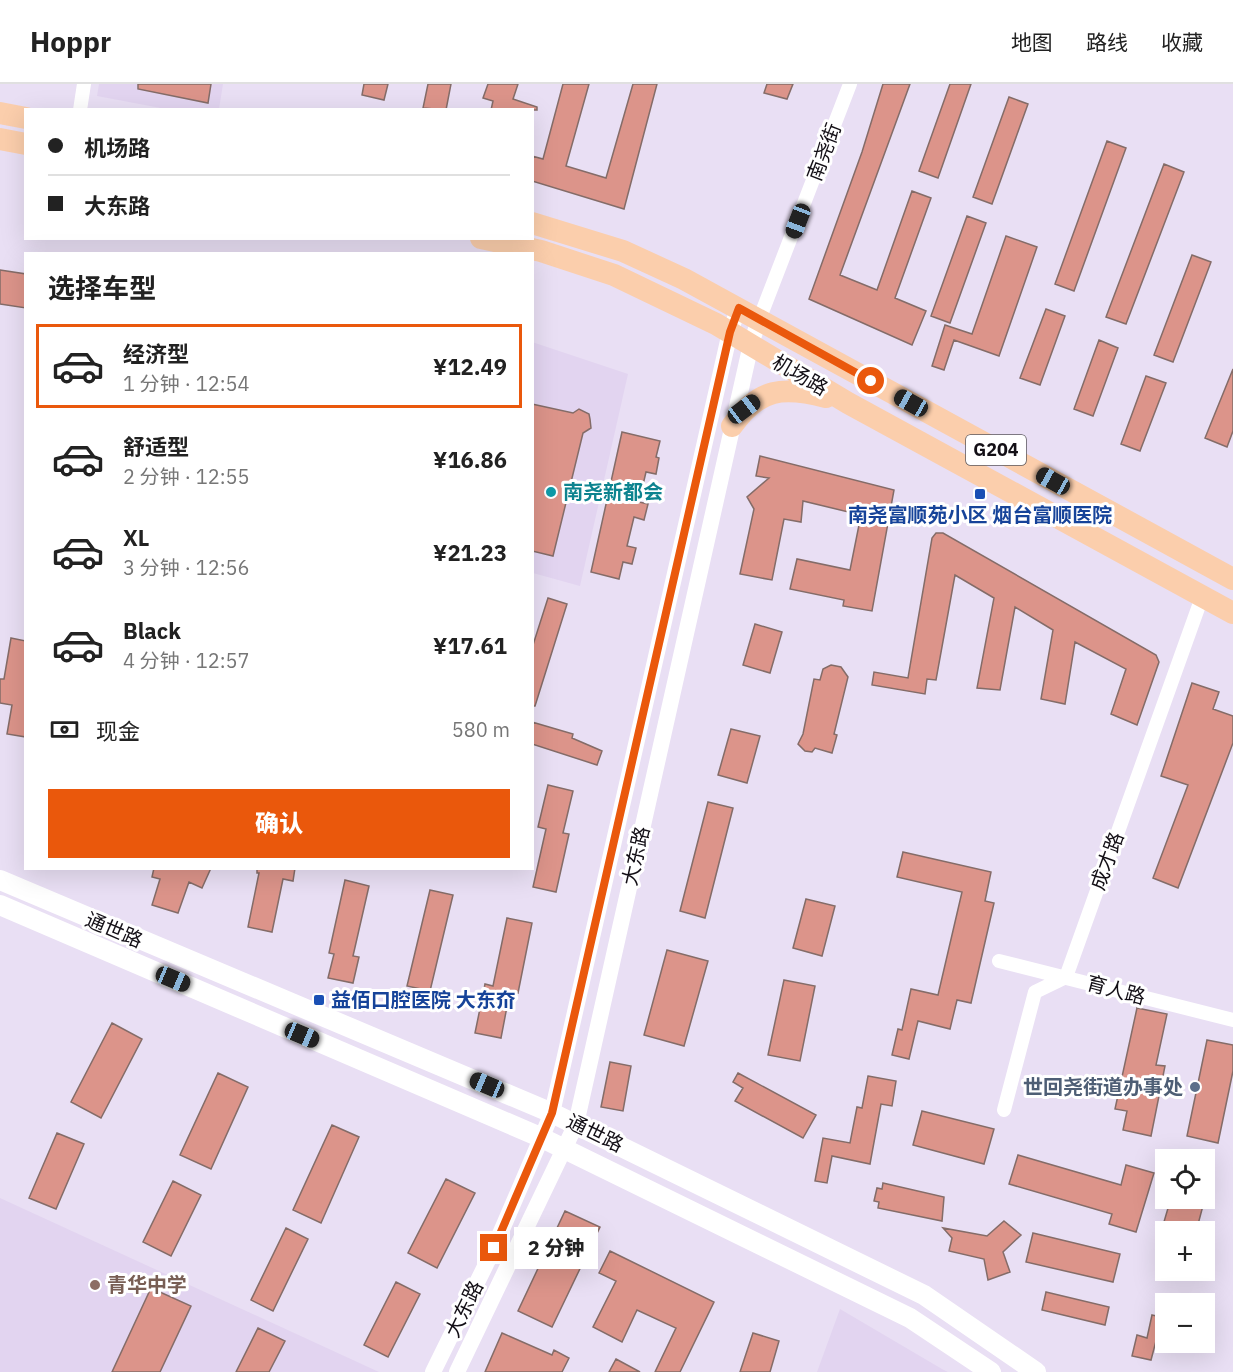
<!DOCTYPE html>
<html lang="zh">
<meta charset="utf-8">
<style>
:root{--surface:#fff;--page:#f6f6f6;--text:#222;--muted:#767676;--line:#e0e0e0;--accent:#ea580c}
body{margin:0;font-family:"IBM Plex Sans","Noto Sans SC",sans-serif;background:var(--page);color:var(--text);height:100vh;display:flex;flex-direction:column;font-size:22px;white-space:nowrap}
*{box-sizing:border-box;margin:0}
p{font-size:20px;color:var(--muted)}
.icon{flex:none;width:33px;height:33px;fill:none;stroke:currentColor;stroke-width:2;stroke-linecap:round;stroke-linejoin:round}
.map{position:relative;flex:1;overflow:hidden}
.side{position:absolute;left:24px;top:168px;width:510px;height:618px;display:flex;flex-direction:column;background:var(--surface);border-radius:0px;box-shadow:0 6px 24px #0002}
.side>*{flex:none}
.guide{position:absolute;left:24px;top:24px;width:510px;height:132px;border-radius:0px;box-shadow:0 6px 24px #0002;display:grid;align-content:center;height:132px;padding:0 24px;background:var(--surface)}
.tools{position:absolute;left:1155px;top:1065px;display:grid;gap:12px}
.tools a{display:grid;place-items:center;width:60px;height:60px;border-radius:0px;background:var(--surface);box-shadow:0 6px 24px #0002;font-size:30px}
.end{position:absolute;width:27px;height:27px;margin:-14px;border:8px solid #ea580c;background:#fff;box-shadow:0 0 0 3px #fff}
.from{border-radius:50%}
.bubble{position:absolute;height:42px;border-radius:0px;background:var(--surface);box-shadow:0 6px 24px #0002;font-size:20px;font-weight:800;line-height:42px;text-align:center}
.car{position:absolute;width:18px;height:36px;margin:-18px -9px;border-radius:8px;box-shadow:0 0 4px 2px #0007;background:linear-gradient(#222 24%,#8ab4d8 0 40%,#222 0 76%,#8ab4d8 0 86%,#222 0)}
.guide b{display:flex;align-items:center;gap:21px;height:57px;font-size:22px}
.guide b+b{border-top:2px solid var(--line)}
.guide i{width:15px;height:15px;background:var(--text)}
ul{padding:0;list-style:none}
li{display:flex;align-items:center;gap:18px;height:84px;margin:0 12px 9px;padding:0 12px;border:3px solid transparent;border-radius:0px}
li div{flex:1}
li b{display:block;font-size:22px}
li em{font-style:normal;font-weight:800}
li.current{border-color:var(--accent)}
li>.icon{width:54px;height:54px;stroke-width:1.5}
h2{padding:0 24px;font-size:27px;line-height:72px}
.pay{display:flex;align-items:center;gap:15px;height:66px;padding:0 24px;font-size:22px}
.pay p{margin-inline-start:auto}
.primary-button{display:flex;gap:12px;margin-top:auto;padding:12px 24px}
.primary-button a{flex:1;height:69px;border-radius:0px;background:var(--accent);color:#fff;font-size:24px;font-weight:800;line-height:69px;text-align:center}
header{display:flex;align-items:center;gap:36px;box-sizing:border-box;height:84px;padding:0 30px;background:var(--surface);border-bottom:2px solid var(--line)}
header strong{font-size:28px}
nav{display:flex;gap:33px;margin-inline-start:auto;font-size:21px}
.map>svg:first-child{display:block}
.built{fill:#e2d4f0}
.building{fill:#dc948a;stroke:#846c68;stroke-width:1.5}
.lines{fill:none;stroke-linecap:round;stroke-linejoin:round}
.minor{stroke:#fff;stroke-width:14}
.tertiary{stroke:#fff;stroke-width:16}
.secondary{stroke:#fff;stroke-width:20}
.trunk{stroke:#fbceac;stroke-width:22}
.route{stroke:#ea580c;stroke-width:8}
.culture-dot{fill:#0f9aa8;stroke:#fff;stroke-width:2}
.transit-dot{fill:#1a4fb4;stroke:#fff;stroke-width:2}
.service-dot{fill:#5c6f8a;stroke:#fff;stroke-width:2}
.education-dot{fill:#8d6e63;stroke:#fff;stroke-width:2}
.labels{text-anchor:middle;stroke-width:6;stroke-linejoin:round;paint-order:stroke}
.shield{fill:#fff;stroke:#5a575c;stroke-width:1.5}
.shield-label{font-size:18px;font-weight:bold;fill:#130f16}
.street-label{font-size:20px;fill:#130f16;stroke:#fff}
.culture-label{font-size:20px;font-weight:bold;fill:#0d838f;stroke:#fff;text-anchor:start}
.transit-label{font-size:20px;font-weight:bold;fill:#164399;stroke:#fff}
.service-label{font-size:20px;font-weight:bold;fill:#4e5e75;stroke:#fff;text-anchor:end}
.education-label{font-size:20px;font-weight:bold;fill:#785e54;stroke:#fff;text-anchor:start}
</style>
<header>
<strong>Hoppr</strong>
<nav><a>地图</a><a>路线</a><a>收藏</a></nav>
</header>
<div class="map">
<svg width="1233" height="1288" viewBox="0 0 1233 1288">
<rect width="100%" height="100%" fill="#e9dff4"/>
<!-- built -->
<path class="built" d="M99,0H223L219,25H166L97,12Z
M532,258L628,290L580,502L533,489Z
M0,1114L379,1288H0Z
M840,1225L942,1285L948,1288H817Z"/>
<!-- building -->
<path class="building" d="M138,0H211L208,19L138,5Z
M364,0H388L384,16L362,11Z
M428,0H451L446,26L423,24Z
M488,0H518L513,15L537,23V26H491L493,17L483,14Z
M563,0H589L566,82L606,94L633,0H657L624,125L532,97V72L543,75Z
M767,0H793L787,15L764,9Z
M883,0H910L840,191L877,206L912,107L931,114L895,214L926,227L912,261L809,215L862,68Z
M950,0H971L938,94L919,87Z
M1009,13L1028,20L992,120L973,113Z
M1107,57L1126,64L1074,207L1055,200Z
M1164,80L1184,88L1126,240L1106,233Z
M967,132L986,139L950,239L931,232Z
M1006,152L1037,163L999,272L954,256L944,286L932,282L945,241L972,250Z
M1192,171L1211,178L1173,278L1154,271Z
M0,186L26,190V224L0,220Z
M1046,225L1065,232L1040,301L1020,294Z
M1099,256L1118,264L1093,332L1074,325Z
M1233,285V347L1227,363L1205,354Z
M1146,292L1166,299L1140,367L1121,360Z
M532,320L573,329L579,325L589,330L590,335L591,344L583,349L553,472L532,467Z
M622,348L660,357L656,373L659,374L656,390L646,388L639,418L648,420L644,436L634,433L627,462L636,464L632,480L623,478L619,495L591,488Z
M760,372L894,406L872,527L843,522L844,516L790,505L797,475L850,486L861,431L803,417L801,438L784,435L772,496L740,490L754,425L747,413L769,394L756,392Z
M936,449H943L1156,571L1159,578L1137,641L1111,630L1126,585L1075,558L1065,620L1041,615L1053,546L1015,523L1000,606L977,604L994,514L955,491L936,596L927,595L925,610L872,601L874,588L908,594L932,454Z
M548,514L567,520L535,622H532V564Z
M755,540L782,548L770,589L743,581Z
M11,554L26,557V653L7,650L12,621L0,619V595H4Z
M831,581L841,583L848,593L834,650L837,651L832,669L815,664L812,668L805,667L798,660L803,650L814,595L820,596L823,585Z
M1192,599L1219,608L1213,625L1233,632V659L1178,804L1153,794L1188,701L1161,692Z
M532,638L573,650L572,654L602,667L597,681L532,660Z
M731,645L760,652L747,699L718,691Z
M548,701L573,707L563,749L569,750L556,808L533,803L546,745L538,743Z
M708,718L733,724L705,834L680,827Z
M903,768L991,788L985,817L994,819L971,919L957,916L950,945L918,937L909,975L892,971L898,945L902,946L911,905L938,911L962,808L897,793Z
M154,784H211L202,804L189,798L178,829L152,821L160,795L152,793Z
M257,784H295L293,797L283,795L272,848L248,843L259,789H257Z
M345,796L369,802L353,872L359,873L353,899L328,894L334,870L329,869Z
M430,806L453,811L430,907L407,902Z
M806,815L835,822L822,872L793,864Z
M507,834L532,839L518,909L510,907L501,954L475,949L485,900L493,902Z
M667,866L708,877L684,962L644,951Z
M784,896L815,902L800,977L768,971Z
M1137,924L1167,930L1156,981L1165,982L1151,1052L1123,1046L1127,1027L1115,1025Z
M112,939L142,955L101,1034L71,1018Z
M1207,956L1233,961V987L1218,1059L1187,1052Z
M610,978L631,982L623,1027L601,1023Z
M218,989L248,1003L211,1085L180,1071Z
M738,989L816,1031L803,1054L735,1017L743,1004L733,998Z
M868,992L896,997L892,1022L881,1020L870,1080L832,1072L827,1099L815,1097L823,1054L850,1059L857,1023L862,1024Z
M922,1027L994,1045L984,1080L913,1061Z
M332,1041L359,1053L321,1139L293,1126Z
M57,1049L84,1060L56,1125L29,1114Z
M1018,1071L1121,1101L1126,1081L1154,1089L1136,1148L1109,1140L1112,1130L1009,1100Z
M446,1095L475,1109L437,1184L408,1169Z
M173,1097L201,1111L171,1172L143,1158Z
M883,1099L944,1113L942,1137L878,1124L879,1118L874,1117L877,1104L882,1105Z
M1171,1114H1205L1196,1148H1161Z
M565,1127L600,1143L552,1243L518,1227Z
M1004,1137L1021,1151L1003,1168L1010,1188L988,1196L984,1175L949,1167L952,1154L943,1144L987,1152Z
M286,1144L308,1155L273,1227L251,1216Z
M1033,1149L1120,1170L1113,1198L1026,1178Z
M610,1167L714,1218L680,1288H655L676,1244L637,1226L622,1258L593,1243L616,1197L599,1189Z
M396,1198L420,1210L388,1273L364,1261Z
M151,1204L191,1222L160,1288H112Z
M1046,1208L1109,1223L1105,1241L1042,1226Z
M1152,1231L1166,1234V1259L1156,1257L1151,1276L1132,1272L1137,1251L1147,1254Z
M258,1244L285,1257L269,1288H236Z
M502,1249L552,1271L554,1266L569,1274L562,1288H485Z
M753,1249L779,1257L770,1288H740Z
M616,1275L640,1288H609Z"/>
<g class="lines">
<!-- minor -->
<path class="minor" d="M80,26L84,0
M759,236L850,0
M999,877L1233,936
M1004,1026L1035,908L1066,893L1202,513"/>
<!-- tertiary -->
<path class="tertiary" d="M433,1288L494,1164L552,1029L730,248L739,223
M457,1288L576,1040L751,260L759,236"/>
<!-- secondary -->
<path class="secondary" d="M0,796L552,1029L924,1211L1036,1288
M0,821L540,1053L910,1234L991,1288"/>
<!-- trunk -->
<path class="trunk" d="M0,29L26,34
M0,55L26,60
M532,139L623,167L684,195L1233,495
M481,154L541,167L614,191L716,240L848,319L1233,529
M732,342C759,304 783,302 826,313"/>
</g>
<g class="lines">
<!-- route -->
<path class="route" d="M494,1164L552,1029L730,248L739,224L871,297"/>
</g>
<!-- markers -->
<circle class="culture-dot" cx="551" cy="408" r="6"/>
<g class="transit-dot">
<rect x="974" y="404" width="12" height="12" rx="3"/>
<rect x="313" y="910" width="12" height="12" rx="3"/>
</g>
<circle class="service-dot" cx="1195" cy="1003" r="6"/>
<circle class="education-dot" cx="95" cy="1201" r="6"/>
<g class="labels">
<!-- shield labels -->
<rect class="shield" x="966" y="351" width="60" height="30" rx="4.5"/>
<g class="shield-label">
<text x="996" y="372">G204</text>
</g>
<!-- street labels -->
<g class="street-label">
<text transform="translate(824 68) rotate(-69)" y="7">南尧街</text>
<text transform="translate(800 291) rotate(30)" y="7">机场路</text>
<text transform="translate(636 772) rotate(-77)" y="7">大东路</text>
<text transform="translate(1107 777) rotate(-70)" y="7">成才路</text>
<text transform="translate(114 846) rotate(23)" y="7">通世路</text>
<text transform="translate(1116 906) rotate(15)" y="7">育人路</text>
<text transform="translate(595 1049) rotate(26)" y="7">通世路</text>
<text transform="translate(464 1225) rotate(-64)" y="7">大东路</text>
</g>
<!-- culture labels -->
<g class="culture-label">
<text x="563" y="415">南尧新都会</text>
</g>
<!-- transit labels -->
<g class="transit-label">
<text x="980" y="438">南尧富顺苑小区 烟台富顺医院</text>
<text x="331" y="923" text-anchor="start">益佰口腔医院 大东夼</text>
</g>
<!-- service labels -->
<g class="service-label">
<text x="1183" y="1010">世回尧街道办事处</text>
</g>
<!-- education labels -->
<g class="education-label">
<text x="107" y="1208">青华中学</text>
</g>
</g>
</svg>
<div class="tools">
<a><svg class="icon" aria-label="locate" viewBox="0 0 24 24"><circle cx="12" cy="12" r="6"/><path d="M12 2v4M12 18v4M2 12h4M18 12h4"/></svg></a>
<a>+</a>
<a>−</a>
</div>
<i class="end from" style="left:871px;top:297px"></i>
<i class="end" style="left:494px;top:1164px"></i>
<div class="bubble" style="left:514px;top:1143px;width:84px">2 分钟</div>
<i class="car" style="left:798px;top:137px;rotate:201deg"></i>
<i class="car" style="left:911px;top:319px;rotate:299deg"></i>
<i class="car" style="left:744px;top:325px;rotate:53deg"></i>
<i class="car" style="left:1053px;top:397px;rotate:299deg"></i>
<i class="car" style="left:173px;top:895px;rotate:113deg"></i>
<i class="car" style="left:302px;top:951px;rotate:113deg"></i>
<i class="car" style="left:487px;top:1001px;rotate:293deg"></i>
<div class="guide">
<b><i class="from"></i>机场路</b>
<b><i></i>大东路</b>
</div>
<section class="side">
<h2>选择车型</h2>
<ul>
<li class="current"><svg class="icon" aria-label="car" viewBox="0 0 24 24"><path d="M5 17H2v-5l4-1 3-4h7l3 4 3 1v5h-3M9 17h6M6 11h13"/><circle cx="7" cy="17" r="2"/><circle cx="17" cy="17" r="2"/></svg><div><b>经济型</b><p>1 分钟 · 12:54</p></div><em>¥12.49</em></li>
<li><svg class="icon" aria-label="car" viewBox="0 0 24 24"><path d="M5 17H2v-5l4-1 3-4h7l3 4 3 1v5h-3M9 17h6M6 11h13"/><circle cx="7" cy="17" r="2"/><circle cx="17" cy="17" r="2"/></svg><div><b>舒适型</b><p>2 分钟 · 12:55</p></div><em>¥16.86</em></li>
<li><svg class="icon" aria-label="car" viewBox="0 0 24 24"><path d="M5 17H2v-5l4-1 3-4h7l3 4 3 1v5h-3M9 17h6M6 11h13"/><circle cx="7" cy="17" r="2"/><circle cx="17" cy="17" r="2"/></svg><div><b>XL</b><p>3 分钟 · 12:56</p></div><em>¥21.23</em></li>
<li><svg class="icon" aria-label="car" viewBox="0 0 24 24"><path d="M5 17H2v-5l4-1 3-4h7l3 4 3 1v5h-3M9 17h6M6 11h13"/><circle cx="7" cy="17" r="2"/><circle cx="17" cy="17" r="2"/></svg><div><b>Black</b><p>4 分钟 · 12:57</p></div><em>¥17.61</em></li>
</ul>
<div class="pay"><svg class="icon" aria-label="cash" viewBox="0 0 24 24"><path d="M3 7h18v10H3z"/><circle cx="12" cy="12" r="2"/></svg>现金<p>580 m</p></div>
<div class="primary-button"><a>确认</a></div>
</section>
</div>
